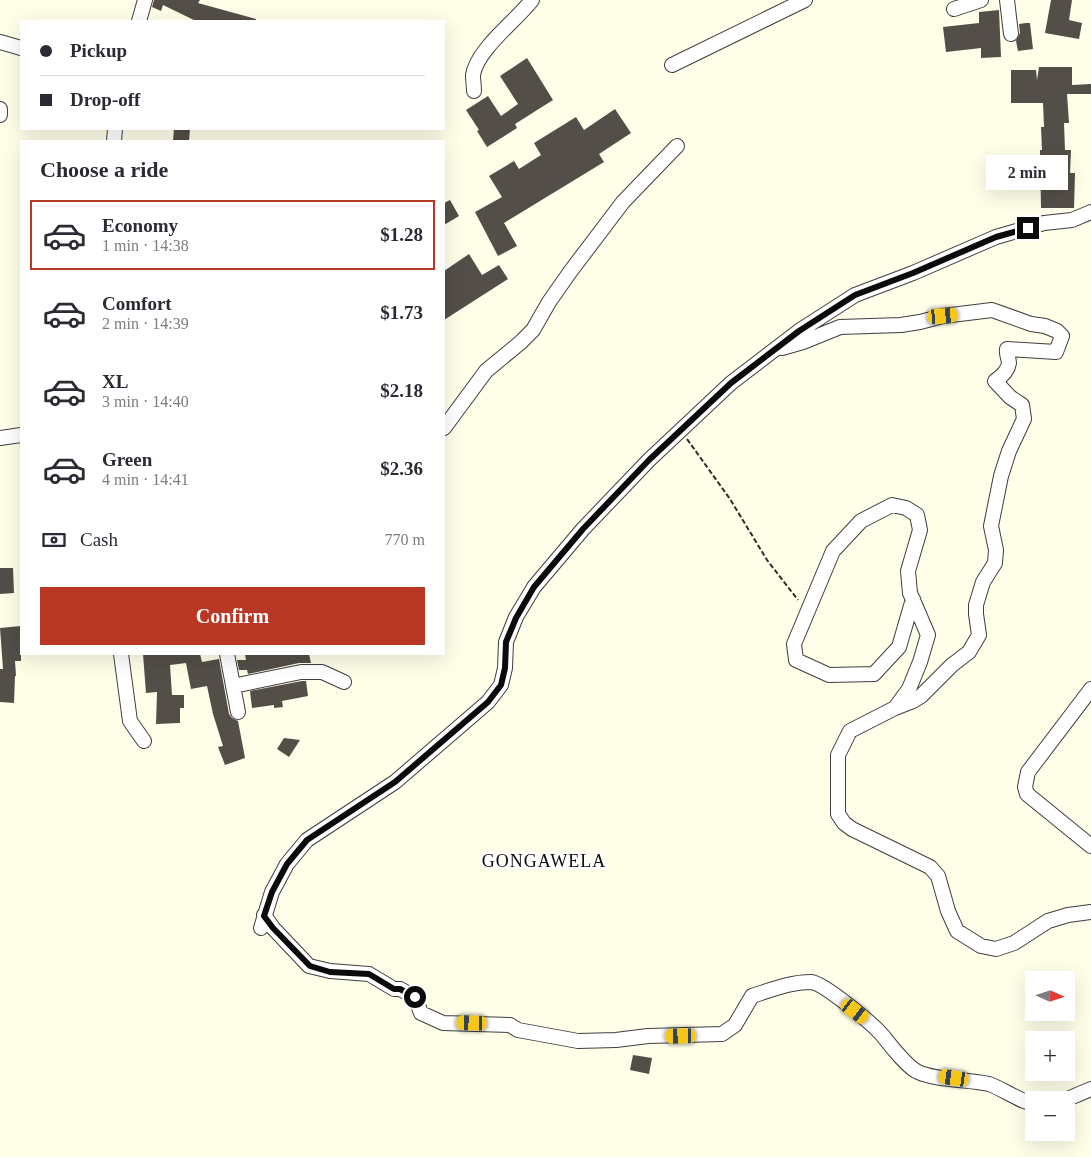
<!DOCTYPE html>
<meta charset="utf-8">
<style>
:root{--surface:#fff;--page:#f2f2f3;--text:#2b2b33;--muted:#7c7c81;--line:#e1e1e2;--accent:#b93825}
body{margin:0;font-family:Georgia,serif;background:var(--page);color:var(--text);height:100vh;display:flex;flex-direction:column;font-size:19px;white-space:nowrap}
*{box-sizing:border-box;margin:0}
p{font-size:16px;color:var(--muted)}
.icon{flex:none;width:28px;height:28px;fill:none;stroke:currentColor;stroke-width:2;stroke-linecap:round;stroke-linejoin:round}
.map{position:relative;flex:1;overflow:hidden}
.side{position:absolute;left:20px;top:140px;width:425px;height:515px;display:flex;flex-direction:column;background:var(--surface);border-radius:0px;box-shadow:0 5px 20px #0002}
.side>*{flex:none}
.top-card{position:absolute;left:20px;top:20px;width:425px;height:110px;border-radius:0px;box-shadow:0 5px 20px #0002;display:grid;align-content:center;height:110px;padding:0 20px;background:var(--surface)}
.needle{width:32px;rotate:93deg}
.tools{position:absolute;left:1025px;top:971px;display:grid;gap:10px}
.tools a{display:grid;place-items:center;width:50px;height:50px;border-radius:0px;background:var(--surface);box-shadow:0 5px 20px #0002;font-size:25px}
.end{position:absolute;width:22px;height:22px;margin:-11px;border:6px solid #0b0b0b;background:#fff;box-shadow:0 0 0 2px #fff}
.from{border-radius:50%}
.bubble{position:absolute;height:35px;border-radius:0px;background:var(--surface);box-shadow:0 5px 20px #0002;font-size:16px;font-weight:700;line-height:35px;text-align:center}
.car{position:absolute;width:15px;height:30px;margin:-15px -8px;border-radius:6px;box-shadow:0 0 4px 1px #0007;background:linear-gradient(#f5c518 24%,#345 0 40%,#f5c518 0 76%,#345 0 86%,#f5c518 0)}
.top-card b{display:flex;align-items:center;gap:18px;height:48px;font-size:19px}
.top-card b+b{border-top:1px solid var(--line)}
.top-card i{width:12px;height:12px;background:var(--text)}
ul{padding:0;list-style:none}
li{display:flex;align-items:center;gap:15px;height:70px;margin:0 10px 8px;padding:0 10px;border:2px solid transparent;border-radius:0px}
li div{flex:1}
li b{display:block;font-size:19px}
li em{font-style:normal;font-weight:700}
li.selected{border-color:var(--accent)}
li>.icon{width:45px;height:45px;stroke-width:1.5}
h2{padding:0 20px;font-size:22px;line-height:60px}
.pay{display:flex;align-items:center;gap:12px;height:55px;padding:0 20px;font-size:19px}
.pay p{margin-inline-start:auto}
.button{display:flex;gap:10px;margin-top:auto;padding:10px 20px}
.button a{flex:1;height:58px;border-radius:0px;background:var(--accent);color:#fff;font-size:20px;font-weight:700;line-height:58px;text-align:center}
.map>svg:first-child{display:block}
.building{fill:#534e47}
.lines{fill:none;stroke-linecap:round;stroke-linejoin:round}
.minor-casing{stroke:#3e3e3e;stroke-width:16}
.path{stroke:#2d2d2d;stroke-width:2;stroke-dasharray:5 2.5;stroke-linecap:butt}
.minor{stroke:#fff;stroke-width:14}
.route{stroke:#0b0b0b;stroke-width:6}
.labels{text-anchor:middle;stroke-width:5;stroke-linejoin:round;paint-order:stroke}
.quarter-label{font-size:18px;letter-spacing:1px;fill:#0b0b0b;stroke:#fff}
</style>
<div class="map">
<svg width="1091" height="1157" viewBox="0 0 1091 1157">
<rect width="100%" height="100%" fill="#fffee9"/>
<!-- building -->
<path class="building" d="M154,0H200L198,3L256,19V21H196L163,5L161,11L152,7Z
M1051,0H1072L1069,20L1082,23L1079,39L1045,33Z
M999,10L1001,57L981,58V48L946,52L943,27L979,23V12Z
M1026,23H1030L1033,49L1018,51L1016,41L1020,33L1019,24Z
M527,58L553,100L515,124L517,128L487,147L477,131L479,130L466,110L488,96L501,116L518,104L500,76Z
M1039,67H1072V85L1091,84V94H1067L1069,123H1064L1065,150H1071L1070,173H1075L1074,208H1041L1040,150H1042L1041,127H1044L1043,103H1011V70H1036L1037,80Z
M615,109L631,133L599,154L604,162L504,223L517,246L498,256L475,212L502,197L489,176L514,161L519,169L541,155L534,143L576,117L584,130Z
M174,129H190L189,141H173Z
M450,200L459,216L444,225V203Z
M469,254L482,275L499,265L508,279L444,320V271Z
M0,568H13L14,593L0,594Z
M21,626V661H15L16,676H15L14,703L0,702V669H3L0,628Z
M143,654H200L202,662L219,659L229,714L232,718L238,721L245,758L225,765L218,747L223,746L213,714L207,686L191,689L186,663L170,665L172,695H184V708H180V723L156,724L157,692L146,693Z
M245,654H309L311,663H299L248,674L247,670H239L237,660H246Z
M302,681H306L308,696L282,701L283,707L274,708V705L252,708L250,691Z
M284,738L300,740L289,757L277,749Z
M633,1055L652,1058L649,1074L630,1070Z"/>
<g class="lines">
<defs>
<path id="minor" d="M1007,0L1011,34
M954,9L981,0
M139,21L145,0
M0,42L21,48
M672,65L805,0
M474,91C474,86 473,80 473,75C477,49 517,20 532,0
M0,109V115
M114,141L115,129
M782,348L803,342L840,327L901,325L920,322L943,316L992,310L1031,324L1045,326L1057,331L1062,336L1056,352L1007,349C1006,355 1009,358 1009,363C1008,370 1001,377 995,381L1010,397L1022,405L1024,419L1009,451L1001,476L991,526L996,550L995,563L983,582L976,605V614L979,635L969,652L952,665L921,696L913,701L895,708
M444,428L486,371L521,342L533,330L549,302L570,272L623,202L677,146
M0,438L21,435
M913,599L899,647L874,674L829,675L796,660L794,644L833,551L861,521L892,505L906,508L917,515L920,530L908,571L910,593L928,635L920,662L909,689L895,708L850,731L838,755V814L844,823L852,829L930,867L938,876L948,911L957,931L981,946L996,949L1014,943L1048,921L1068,915L1091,912
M121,654L130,721L144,741
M227,654L238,712
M233,686L301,672H322L344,682
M1091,689L1028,772L1025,787L1027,794L1091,846
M264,915L273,928L309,966L330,971L369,974L394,989H400L415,997L421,1013L443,1023L510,1025L518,1030L578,1041L616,1040L648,1036L722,1034L735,1025L752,996C771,990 790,982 811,982C824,983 874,1025 883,1036C891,1046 907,1067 918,1072C938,1081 967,1079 989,1084C1001,1088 1025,1104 1034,1104
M261,928L272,892L287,864L307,840L395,782L488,702L501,685L505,668L506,642L516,617L534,587L583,529L649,460L731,383L799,331L855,295L913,273L996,237L1044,223L1072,220L1091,212
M1065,1100L1091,1089"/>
</defs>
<!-- minor casing -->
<use href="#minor" class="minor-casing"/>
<!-- path -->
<path class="path" d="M687,439L730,499L767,560L798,600"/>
<!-- minor -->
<use href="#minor" class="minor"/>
</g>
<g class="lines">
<!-- route -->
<path class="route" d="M415,997L400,989H394L369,974L330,972L310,966L273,928L264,916L272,892L287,864L307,840L395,782L488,702L501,685L505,668L506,642L516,618L534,587L583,529L649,460L731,383L799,331L855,295L913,273L996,237L1028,228"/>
</g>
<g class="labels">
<!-- quarter labels -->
<g class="quarter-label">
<text x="544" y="867">GONGAWELA</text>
</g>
</g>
</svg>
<div class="tools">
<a><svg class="needle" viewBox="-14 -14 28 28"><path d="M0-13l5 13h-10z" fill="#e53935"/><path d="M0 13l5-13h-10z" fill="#7c7c81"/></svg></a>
<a>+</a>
<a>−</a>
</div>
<i class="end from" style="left:415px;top:997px"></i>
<i class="end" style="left:1028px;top:228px"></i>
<div class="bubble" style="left:986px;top:155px;width:82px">2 min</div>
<i class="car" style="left:943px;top:316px;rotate:85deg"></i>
<i class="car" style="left:855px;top:1011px;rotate:127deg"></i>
<i class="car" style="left:472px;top:1023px;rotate:271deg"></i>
<i class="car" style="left:681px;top:1036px;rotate:269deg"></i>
<i class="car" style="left:954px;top:1078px;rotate:278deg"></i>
<div class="top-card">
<b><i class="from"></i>Pickup</b>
<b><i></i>Drop-off</b>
</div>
<section class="side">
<h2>Choose a ride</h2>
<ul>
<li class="selected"><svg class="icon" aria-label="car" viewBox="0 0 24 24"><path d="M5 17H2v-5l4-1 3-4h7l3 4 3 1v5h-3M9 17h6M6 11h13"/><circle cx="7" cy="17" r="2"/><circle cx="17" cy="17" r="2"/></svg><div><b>Economy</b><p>1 min · 14:38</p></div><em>$1.28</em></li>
<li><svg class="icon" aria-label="car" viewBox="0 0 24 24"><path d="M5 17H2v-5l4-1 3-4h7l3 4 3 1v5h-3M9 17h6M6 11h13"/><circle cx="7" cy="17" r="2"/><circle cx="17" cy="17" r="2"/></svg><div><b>Comfort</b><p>2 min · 14:39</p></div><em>$1.73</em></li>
<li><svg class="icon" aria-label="car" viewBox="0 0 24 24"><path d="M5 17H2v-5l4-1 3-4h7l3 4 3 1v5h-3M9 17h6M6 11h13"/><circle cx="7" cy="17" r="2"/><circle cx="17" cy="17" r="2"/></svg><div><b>XL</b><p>3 min · 14:40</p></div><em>$2.18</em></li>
<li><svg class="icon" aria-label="car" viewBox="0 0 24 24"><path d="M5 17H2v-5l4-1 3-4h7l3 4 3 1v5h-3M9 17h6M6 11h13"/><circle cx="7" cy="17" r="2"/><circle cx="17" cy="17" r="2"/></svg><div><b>Green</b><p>4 min · 14:41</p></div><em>$2.36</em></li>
</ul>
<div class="pay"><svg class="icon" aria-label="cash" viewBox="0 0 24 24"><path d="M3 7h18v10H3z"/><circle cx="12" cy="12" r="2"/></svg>Cash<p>770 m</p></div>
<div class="button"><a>Confirm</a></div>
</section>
</div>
